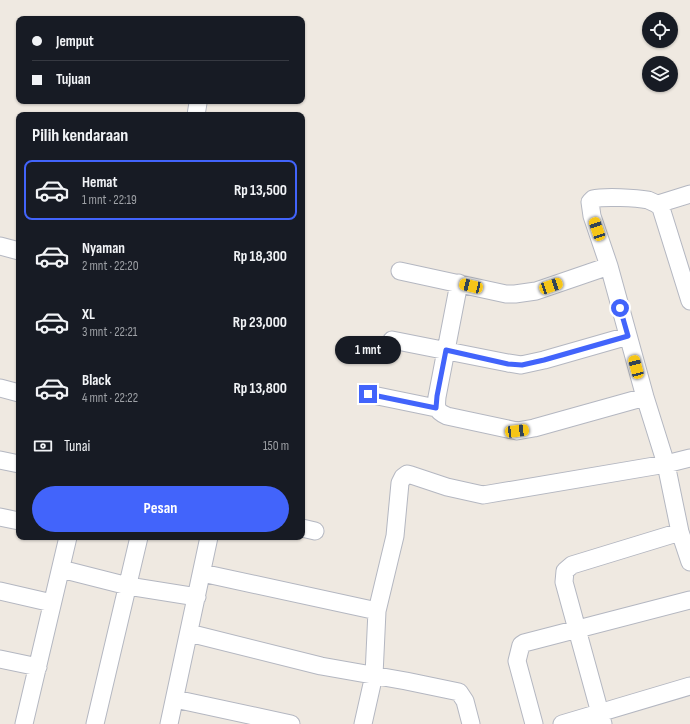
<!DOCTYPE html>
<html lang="id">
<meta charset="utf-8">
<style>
:root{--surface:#171b24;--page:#20242c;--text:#f1f3f6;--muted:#9ea1a6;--line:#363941;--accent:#4264fb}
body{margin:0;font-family:"Sofia Sans Condensed",sans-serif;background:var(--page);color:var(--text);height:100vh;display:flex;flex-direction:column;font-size:15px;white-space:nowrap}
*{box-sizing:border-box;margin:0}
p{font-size:13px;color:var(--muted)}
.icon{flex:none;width:22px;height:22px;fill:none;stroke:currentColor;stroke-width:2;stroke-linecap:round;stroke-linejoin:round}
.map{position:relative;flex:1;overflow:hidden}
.drawer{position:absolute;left:16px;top:112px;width:289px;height:428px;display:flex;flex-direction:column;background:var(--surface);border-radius:8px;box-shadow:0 1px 3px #0004}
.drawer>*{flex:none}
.top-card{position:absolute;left:16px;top:16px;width:289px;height:88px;border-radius:8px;box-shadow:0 1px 3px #0004;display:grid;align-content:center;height:88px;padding:0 16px;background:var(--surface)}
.tools{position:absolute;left:642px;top:12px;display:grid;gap:8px}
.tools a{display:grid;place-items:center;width:36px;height:36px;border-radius:50%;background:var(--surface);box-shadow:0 1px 3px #0004;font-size:20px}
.end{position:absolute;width:18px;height:18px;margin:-9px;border:5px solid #4264fb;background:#fff;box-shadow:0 0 0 2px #fff}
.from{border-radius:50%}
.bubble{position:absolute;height:28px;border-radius:14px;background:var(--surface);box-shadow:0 1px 3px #0004;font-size:13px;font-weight:700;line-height:28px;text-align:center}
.car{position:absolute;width:12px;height:24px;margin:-12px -6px;border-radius:5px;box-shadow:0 0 3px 1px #0007;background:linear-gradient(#f5c518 24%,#345 0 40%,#f5c518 0 76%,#345 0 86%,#f5c518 0)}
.top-card b{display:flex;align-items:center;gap:14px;height:38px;font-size:15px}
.top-card b+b{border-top:1px solid var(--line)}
.top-card i{width:10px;height:10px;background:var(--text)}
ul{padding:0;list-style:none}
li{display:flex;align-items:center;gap:12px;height:60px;margin:0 8px 6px;padding:0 8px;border:2px solid transparent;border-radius:8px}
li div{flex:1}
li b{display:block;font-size:15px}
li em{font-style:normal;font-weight:700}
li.on{border-color:var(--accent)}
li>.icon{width:36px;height:36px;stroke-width:1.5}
h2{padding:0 16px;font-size:18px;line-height:48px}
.pay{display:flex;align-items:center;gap:10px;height:44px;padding:0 16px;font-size:15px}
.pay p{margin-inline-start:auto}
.action{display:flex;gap:8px;margin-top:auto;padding:8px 16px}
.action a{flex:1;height:46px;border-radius:24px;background:var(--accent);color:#fff;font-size:16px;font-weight:700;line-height:46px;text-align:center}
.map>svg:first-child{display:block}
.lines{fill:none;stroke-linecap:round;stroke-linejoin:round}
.minor-casing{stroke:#b4b7c1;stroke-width:19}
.minor{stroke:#fff;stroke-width:17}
.route{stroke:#4264fb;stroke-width:5}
</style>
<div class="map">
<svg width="690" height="724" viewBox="0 0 690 724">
<rect width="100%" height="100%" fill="#efe9e1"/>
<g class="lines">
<defs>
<path id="minor" d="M196,115L198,103
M658,204L690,194
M0,246L19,251
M400,271L506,294H515L536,291L609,266
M459,283L437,397C436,408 436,411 447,416L517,431L534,428L645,397
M690,301L661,208C658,204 653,202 648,200C637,198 604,196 593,199L590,202L592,216L609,266L645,397L666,464L680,532L690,562
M392,340L508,363L521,365L544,360L628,336
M0,388L19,393
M368,394L436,408
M0,460L19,464
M0,517L19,521
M302,528L315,531
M61,569L128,586L197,597
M202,573L377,611
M0,591L52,603
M189,633L321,666L406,681L459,692L465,701L471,724
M0,659L38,667
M175,699L291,724
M24,724L68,537
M95,724L139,537
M169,724L209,537
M363,724L374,675L377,611L395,536L400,483L403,477L407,474L411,475L447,487L483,495L666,464L690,458
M534,724L517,661L521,645L524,643L690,600
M562,724L690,686
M603,724L564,582L565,571L572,565L680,532"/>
</defs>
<!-- minor casing -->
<use href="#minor" class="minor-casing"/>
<!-- minor -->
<use href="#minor" class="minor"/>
</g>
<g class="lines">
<!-- route -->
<path class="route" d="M368,394L436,408L437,396L446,350L508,364L522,365L544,360L628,336L620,308"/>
</g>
</svg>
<div class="tools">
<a><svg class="icon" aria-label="locate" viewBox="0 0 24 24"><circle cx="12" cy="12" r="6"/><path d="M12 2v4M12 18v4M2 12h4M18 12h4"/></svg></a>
<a><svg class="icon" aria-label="layers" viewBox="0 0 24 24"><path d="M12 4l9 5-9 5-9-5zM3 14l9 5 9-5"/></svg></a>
</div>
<i class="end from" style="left:620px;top:308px"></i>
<i class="end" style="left:368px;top:394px"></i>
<div class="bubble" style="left:335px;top:336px;width:66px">1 mnt</div>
<i class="car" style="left:597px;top:229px;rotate:341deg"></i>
<i class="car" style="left:471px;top:286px;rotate:283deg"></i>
<i class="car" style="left:551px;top:286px;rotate:71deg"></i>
<i class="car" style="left:636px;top:367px;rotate:345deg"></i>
<i class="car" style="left:517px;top:431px;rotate:83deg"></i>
<div class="top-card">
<b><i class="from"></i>Jemput</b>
<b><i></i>Tujuan</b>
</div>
<section class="drawer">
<h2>Pilih kendaraan</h2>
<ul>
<li class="on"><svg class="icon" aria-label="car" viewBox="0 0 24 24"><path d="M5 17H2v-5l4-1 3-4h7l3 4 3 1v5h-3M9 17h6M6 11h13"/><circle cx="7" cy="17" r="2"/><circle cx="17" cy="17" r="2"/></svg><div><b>Hemat</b><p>1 mnt · 22:19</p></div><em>Rp 13,500</em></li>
<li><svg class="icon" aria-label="car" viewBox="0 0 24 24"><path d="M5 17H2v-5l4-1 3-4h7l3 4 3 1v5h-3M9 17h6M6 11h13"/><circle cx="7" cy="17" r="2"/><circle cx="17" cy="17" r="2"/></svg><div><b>Nyaman</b><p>2 mnt · 22:20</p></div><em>Rp 18,300</em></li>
<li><svg class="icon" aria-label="car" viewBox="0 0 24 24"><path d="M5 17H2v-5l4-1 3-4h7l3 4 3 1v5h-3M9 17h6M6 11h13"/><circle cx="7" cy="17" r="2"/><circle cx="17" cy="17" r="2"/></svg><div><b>XL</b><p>3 mnt · 22:21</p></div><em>Rp 23,000</em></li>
<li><svg class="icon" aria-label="car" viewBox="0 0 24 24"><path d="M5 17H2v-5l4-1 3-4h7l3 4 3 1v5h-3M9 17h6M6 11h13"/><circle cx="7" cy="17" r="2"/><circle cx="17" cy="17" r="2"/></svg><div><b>Black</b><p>4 mnt · 22:22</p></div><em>Rp 13,800</em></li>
</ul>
<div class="pay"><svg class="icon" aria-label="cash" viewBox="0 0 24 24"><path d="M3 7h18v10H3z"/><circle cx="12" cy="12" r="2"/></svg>Tunai<p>150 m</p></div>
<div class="action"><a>Pesan</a></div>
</section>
</div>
